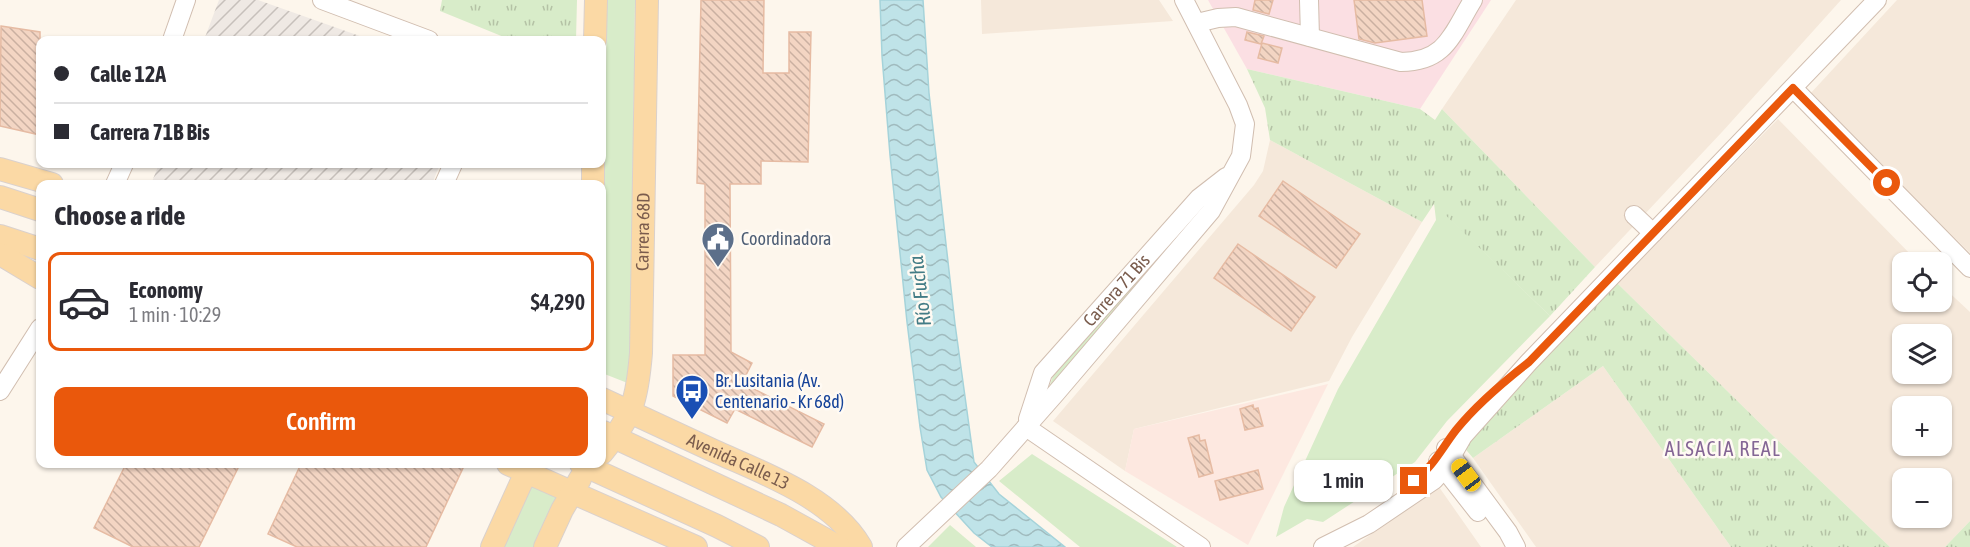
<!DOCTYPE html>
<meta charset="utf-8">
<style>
:root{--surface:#fff;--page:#f2f2f3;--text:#2b2b33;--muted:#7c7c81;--line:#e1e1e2;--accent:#ea580c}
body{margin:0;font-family:"Asap Condensed",sans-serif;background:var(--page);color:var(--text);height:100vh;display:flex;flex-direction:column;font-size:22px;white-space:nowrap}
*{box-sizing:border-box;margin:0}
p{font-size:20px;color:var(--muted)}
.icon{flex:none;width:33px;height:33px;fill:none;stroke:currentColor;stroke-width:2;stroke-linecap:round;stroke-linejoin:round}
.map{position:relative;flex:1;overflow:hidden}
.drawer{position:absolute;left:36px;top:180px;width:570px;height:288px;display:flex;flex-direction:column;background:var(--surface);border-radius:12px;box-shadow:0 2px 4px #0004}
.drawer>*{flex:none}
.top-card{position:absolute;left:36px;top:36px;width:570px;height:132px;border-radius:12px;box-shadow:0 2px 4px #0004;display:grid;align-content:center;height:132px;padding:0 18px;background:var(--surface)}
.tools{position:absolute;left:1892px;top:252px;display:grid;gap:12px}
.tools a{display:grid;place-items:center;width:60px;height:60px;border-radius:12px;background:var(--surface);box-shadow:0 2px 4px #0004;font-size:30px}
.end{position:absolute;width:27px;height:27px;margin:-14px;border:8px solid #ea580c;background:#fff;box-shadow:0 0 0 3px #fff}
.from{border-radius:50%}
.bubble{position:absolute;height:42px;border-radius:12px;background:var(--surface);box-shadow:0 2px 4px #0004;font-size:20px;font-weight:600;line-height:42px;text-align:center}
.car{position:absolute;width:18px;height:36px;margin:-18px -9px;border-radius:8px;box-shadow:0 0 4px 2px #0007;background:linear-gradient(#f5c518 24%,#345 0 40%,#f5c518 0 76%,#345 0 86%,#f5c518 0)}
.top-card b{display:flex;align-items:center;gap:21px;height:57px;font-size:22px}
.top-card b+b{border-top:2px solid var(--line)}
.top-card i{width:15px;height:15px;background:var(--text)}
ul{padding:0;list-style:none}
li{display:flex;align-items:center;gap:18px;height:99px;margin:0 12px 9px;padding:0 6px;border:3px solid var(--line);border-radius:12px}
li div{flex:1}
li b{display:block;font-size:22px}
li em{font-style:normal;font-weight:600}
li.on{border-color:var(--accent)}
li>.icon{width:54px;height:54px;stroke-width:1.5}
h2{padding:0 18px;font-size:27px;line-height:72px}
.cta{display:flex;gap:12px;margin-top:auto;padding:12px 18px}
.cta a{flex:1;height:69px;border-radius:12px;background:var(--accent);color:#fff;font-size:24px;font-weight:600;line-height:69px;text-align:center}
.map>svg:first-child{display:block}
.residential{fill:#f5e8da;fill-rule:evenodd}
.commercial{fill:#fde8e0}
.industrial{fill:url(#industrial-furrows)}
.medical{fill:#fbdfe3}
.grass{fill:#d8ecc9}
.park{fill:url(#park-tufts)}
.water{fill:url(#water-waves);stroke:#a5d3da;stroke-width:1.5}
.building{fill:url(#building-back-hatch);stroke:#e6bba3;stroke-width:1.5}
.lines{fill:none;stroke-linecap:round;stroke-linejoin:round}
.minor-casing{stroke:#d1beb0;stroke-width:20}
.major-casing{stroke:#dad1cd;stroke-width:24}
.minor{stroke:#fff;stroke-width:18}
.major{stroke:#fbd9a5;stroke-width:22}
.route{stroke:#ea580c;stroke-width:8}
.labels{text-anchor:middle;stroke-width:5;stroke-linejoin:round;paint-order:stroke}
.street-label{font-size:18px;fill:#7a5c4d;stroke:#fffaf3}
.service-label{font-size:18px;fill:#4e5e75;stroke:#fffaf3;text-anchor:start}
.transit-label{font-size:18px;fill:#164399;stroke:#fffaf3;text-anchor:start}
.water-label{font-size:20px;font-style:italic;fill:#437c86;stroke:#fffaf3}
.neighbourhood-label{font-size:20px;letter-spacing:1.5px;fill:#846695;stroke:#fffaf3}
</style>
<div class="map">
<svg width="1970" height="547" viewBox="0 0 1970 547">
<defs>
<pattern id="industrial-furrows" width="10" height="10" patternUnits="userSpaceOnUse" patternTransform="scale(1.5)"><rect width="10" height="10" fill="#efe9e4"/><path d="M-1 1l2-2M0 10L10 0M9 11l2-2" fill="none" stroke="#c7c0bb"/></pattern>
<pattern id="park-tufts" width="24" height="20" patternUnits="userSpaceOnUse" patternTransform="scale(1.5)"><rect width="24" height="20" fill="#d8ecc9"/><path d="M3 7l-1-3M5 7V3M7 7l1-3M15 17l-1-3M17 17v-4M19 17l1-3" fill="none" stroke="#b4c2a5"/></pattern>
<pattern id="water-waves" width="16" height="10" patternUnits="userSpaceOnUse" patternTransform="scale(1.5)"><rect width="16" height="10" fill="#bfe3e8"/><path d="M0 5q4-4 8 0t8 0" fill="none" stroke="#a0bbbe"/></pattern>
<pattern id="building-back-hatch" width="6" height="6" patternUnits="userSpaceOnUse" patternTransform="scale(1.5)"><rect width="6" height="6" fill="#f3d5c3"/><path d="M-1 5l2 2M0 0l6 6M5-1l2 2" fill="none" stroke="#cab0a1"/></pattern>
</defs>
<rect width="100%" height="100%" fill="#fdf6ec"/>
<!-- residential -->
<path class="residential" d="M981,0H1159L1173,21L982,34Z
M1516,0H1841L1722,132L1595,267L1442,109Z
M1897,0H1970V253L1809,95Z
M1778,119L1918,262H1902V302H1941V285L1970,312V521L1945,547H1890L1768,431L1617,283ZM1902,334H1941V374H1902ZM1902,406H1941V446H1902ZM1902,478H1941V518H1902Z
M1270,140L1422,222L1352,337L1329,381L1134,429L1125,471L1053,421L1254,185L1263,171Z
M1603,366L1731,547H1536L1473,458Z
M1439,487L1481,547H1353Z"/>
<!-- commercial -->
<path class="commercial" d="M1328,384L1248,545L1125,471L1134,429Z"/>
<!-- industrial -->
<path class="industrial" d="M219,0H258L371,40H204Z
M159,164H440L432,184H151Z"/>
<!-- medical -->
<path class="medical" d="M1208,0H1491L1420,109L1247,69Z"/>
<!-- grass -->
<path class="grass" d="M607,0H635L630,384L602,373Z
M1434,203L1550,316L1447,421L1415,462L1323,522L1307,519L1276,537L1284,507L1338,389L1436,220Z
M1191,214L1196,218L1049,388L1053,376Z
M1032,454L1177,547H1080L999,481Z
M533,480L558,493L534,547H503Z
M950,525L976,547H928Z"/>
<!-- park -->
<path class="park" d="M442,0H577L576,40H511L440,11Z
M1247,69L1420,109L1435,120L1442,109L1595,267L1550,316L1434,204L1422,222L1270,140L1265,108Z
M1617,283L1768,431L1890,547H1731L1603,366L1473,458L1462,445Z
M1970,521V547H1945Z"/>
<!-- water -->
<path class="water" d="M880,0H923L929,93L955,324L974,462L999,494L1065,547H992L974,533L941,497L927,470L920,427L907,322L890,155L882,56Z"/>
<!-- building -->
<path class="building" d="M701,0H764L763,73H789V32H811L808,162L761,161V184H730L731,352L752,363L742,383L824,424L812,447L735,409L727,423L673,396V355H705V184L697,183Z
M1255,0H1273L1269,14L1253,10Z
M1354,0H1422L1427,36L1375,43L1359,39Z
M1,26L40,32V135L0,126Z
M1247,32L1264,36L1261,44L1245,40Z
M1262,43L1282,48L1278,63L1258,58Z
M1283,181L1360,234L1336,268L1259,216Z
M1238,244L1315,297L1291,331L1214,278Z
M1253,405L1254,409L1258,408L1263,426L1245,430L1240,409Z
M1199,435L1200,441L1205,440L1213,473L1199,477L1188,438Z
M126,464H240L199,547H133L94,528Z
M301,464H454L463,468L426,547H297L268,534Z
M1258,470L1263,489L1220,500L1215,481Z"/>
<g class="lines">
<defs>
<g id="minor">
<path d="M322,0L429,40"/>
<path d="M1309,0L1310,37"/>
<path d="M1197,23L1218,18L1236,17L1401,62C1446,62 1452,34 1473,0"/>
<path d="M172,40L186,0"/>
<path d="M1793,88L1970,268"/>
<path d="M115,184L124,164"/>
<path d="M444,184L453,164"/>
<path d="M1634,215L1653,233"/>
<path d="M0,391L40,328"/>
<path id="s1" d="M1028,419L1043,373L1199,198L1226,177"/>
<path d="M1026,427L1201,547"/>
<path d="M1446,448L1508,532L1516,547"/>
<path d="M1438,461L1478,512"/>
<path d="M906,547L989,469L1056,393L1211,211L1241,156L1245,124L1238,105L1184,0"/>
<path d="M1323,547L1369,524L1434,480L1444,469L1463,436L1529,362L1877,0"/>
</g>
<g id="major">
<path d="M595,40L596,0"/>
<path d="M0,169L52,184"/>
<path d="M593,184V164"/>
<path d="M0,197L40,210"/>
<path d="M0,236L40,249"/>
<path d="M0,254L40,278"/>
<path id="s2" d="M602,399C639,416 676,433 714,451C763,473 833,498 861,547"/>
<path d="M603,432L781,515L839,547"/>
<path id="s3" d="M602,453C633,415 637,401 641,353L647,0"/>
<path d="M508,464L696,547"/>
<path d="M581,464L717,526L758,547"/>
<path d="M492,547L521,483L533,464"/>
<path d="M545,547L562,510L580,479"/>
</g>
</defs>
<!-- minor casing -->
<use href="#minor" class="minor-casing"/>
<!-- major casing -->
<use href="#major" class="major-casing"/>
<!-- minor -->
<use href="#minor" class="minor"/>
<!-- major -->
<use href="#major" class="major"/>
</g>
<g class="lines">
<!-- route -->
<path class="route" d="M1414,481C1433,467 1442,448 1456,430C1477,404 1502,383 1529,362L1793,88L1887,183"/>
</g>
<!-- icons -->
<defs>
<symbol id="civic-pin" viewBox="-11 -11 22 30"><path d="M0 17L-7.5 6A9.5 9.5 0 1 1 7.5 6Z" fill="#5c6f8a" stroke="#fffaf3"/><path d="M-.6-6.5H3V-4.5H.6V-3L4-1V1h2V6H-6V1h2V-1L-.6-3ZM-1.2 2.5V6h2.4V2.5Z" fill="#fff"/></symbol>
<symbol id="bus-pin" viewBox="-11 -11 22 30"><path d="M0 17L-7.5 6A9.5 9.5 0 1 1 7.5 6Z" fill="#1a4fb4" stroke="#fffaf3"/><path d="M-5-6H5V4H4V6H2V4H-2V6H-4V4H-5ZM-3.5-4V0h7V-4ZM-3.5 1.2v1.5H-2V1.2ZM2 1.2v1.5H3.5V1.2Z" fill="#fff"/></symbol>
</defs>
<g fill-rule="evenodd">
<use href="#civic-pin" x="699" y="220" width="38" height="52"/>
<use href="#bus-pin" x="673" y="372" width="38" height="52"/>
</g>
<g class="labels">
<!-- street labels -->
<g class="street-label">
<text dy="6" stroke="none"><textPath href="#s3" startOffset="231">Carrera 68D</textPath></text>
<text dy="6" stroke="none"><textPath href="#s1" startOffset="159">Carrera 71 Bis</textPath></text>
<text dy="6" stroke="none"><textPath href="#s2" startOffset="150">Avenida Calle 13</textPath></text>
</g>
<!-- service labels -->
<g class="service-label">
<text x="741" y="245">Coordinadora</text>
</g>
<!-- transit labels -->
<g class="transit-label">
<text x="715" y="387">Br. Lusitania (Av.<tspan x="715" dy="21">Centenario - Kr 68d)</tspan></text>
</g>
<!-- water labels -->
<g class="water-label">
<text transform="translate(920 291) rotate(-97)" y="7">Río Fucha</text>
</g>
<!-- neighbourhood labels -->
<g class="neighbourhood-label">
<text x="1723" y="456">ALSACIA REAL</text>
</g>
</g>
</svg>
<div class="tools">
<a><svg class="icon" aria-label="locate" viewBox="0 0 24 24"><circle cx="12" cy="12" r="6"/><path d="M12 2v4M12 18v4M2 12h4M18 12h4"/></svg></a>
<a><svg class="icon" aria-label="layers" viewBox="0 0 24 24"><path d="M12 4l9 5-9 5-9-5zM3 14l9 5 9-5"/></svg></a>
<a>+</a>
<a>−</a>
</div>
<i class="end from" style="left:1887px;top:183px"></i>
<i class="end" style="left:1414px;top:481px"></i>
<div class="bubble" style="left:1294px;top:460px;width:99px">1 min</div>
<i class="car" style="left:1466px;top:475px;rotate:323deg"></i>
<div class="top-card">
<b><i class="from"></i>Calle 12A</b>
<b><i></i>Carrera 71B Bis</b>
</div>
<section class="drawer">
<h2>Choose a ride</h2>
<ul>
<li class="on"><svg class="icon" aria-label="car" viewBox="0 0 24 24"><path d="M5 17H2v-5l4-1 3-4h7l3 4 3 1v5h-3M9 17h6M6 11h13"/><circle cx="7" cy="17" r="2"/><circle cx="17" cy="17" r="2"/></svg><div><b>Economy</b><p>1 min · 10:29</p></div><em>$4,290</em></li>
</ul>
<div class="cta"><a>Confirm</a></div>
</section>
</div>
